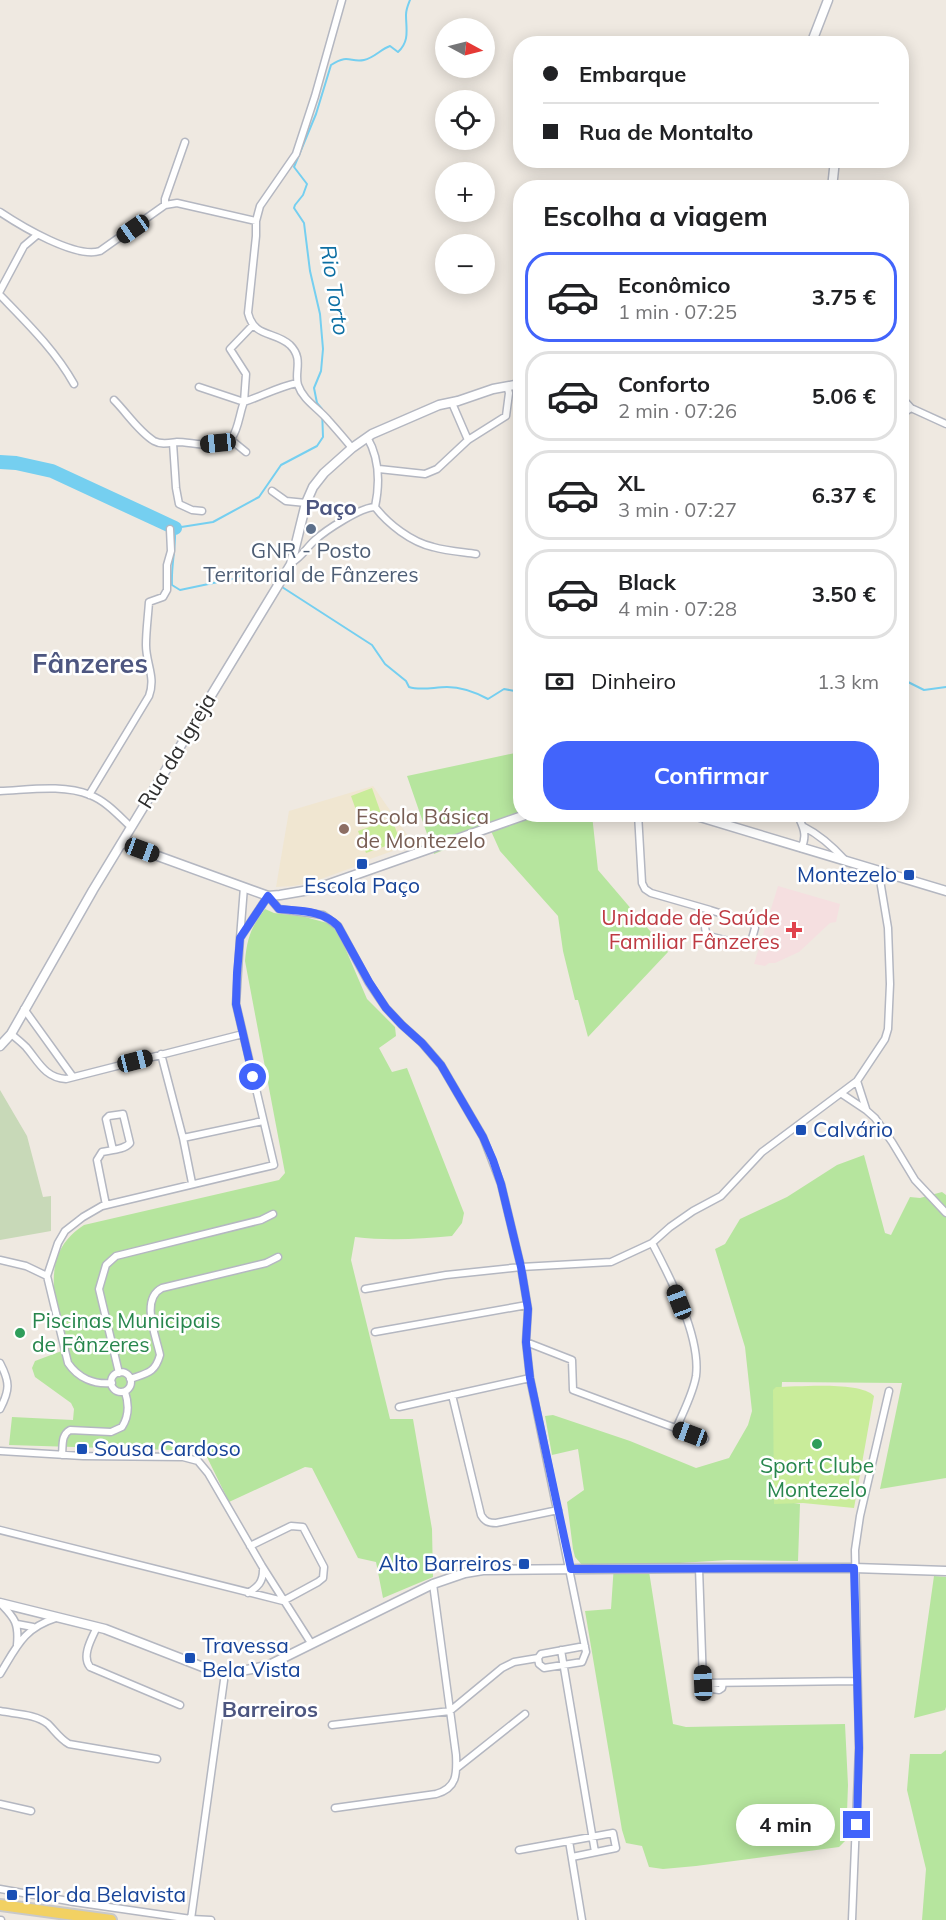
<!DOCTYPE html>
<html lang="pt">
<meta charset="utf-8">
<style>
:root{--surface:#fff;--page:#f2f2f2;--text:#202124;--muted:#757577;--line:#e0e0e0;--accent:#4264fb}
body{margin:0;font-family:Mulish,sans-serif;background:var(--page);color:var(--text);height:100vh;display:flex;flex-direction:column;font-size:22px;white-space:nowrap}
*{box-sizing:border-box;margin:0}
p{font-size:20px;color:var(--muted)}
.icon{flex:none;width:33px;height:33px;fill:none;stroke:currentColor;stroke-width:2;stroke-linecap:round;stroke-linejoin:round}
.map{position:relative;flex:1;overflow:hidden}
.details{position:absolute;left:513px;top:180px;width:396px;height:642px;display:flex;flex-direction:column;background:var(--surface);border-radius:24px;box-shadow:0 3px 15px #0003}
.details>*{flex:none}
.top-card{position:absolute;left:513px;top:36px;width:396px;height:132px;border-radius:24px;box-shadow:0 3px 15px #0003;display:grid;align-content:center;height:132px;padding:0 30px;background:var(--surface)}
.needle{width:39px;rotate:97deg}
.fabs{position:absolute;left:435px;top:18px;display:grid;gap:12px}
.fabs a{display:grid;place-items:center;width:60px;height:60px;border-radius:50%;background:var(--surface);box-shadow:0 3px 15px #0003;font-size:30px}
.end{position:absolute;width:27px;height:27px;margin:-14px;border:8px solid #4264fb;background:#fff;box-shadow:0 0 0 3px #fff}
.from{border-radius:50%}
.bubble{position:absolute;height:42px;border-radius:21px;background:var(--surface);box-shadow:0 3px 15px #0003;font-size:20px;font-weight:700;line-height:42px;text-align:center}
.car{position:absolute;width:18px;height:36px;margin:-18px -9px;border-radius:8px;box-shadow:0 0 4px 2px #0007;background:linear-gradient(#222 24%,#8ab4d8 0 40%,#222 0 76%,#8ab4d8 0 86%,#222 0)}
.top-card b{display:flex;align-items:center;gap:21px;height:57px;font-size:22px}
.top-card b+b{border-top:2px solid var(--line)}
.top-card i{width:15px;height:15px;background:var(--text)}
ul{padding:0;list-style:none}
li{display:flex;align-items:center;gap:18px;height:90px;margin:0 12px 9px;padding:0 18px;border:3px solid var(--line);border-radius:24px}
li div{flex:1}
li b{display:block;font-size:22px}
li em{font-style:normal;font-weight:700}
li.on{border-color:var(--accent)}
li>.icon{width:54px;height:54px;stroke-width:1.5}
h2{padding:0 30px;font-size:27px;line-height:72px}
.pay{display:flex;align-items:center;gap:15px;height:66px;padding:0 30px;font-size:22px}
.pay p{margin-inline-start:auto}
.primary-button{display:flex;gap:12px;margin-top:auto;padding:12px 30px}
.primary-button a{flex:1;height:69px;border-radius:24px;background:var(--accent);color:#fff;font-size:24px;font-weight:700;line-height:69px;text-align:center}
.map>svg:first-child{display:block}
.education{fill:#f0e6d1}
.medical{fill:#f5dfe0}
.green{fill:#b6e59e}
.cemetery{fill:#c8d9b8}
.pitch{fill:#c9ec9a}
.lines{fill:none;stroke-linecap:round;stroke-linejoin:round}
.stream{stroke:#75cff0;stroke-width:2}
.river{stroke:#75cff0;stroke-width:14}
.minor-casing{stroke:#b4b7c1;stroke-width:9}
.tertiary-casing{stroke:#b4b7c1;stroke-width:11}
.primary-casing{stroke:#c9c9c9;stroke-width:14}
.minor{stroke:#fff;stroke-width:6}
.tertiary{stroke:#fff;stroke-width:8}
.primary{stroke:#f2d163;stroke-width:10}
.route{stroke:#4264fb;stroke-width:8}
.service-dot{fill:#5c6f8a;stroke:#fff;stroke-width:2}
.education-dot{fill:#8d6e63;stroke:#fff;stroke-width:2}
.transit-dot{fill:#1a4fb4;stroke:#fff;stroke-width:2}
.health-dot{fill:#e0444e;stroke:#fff;stroke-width:2}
.leisure-dot{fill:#2e9e5b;stroke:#fff;stroke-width:2}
.labels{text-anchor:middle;stroke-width:5;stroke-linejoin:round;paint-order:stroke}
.service-label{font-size:21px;fill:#4e5e75;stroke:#fff}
.street-label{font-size:21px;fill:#2e2e2e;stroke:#fff}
.education-label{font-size:21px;fill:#785e54;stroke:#fff;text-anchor:start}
.transit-label{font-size:21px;fill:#164399;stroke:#fff;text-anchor:start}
.health-label{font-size:21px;fill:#be3a42;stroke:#fff;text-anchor:end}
.leisure-label{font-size:21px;fill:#27864d;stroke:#fff;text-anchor:start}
.water-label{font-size:22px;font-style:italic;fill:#0d6fa3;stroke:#fff}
.neighbourhood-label{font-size:22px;font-weight:bold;fill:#4d5680;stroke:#fff}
.district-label{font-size:27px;font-weight:bold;fill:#4d5680;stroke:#fff}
</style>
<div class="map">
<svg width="946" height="1920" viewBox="0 0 946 1920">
<rect width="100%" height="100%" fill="#efe9e1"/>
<!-- education -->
<path class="education" d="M373,786L415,846L408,849L404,847L356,864L354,867L310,883L293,886L276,887L289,811Z"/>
<!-- medical -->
<path class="medical" d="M778,886L840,904L836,922L830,923L799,952L775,963H769L765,966L754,964Z"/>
<!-- green -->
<path class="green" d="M520,752V814L592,815L598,870L668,952L588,1037L578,1000H575L563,951L558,916L500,851L491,831L434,854L407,776Z
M265,909L274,913L305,917L331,924L340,936L367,999L395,1027L396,1036L379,1048L392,1072L407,1068L464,1213L462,1223L452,1236C420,1239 387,1241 355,1237L351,1260L390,1419H413L432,1529L433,1577L383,1598L376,1562L358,1558L312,1468L305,1467L229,1502L204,1451L9,1445L12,1417L73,1420L74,1409L71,1403L35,1377L32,1368L35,1361L67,1349C56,1306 37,1255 84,1225L279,1180L285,1173L245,961C247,938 251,927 265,909Z
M864,1155L885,1233L891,1235L910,1197L920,1198L942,1192L946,1195V1478L880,1489L902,1383L782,1382L776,1500L800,1504L798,1561L728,1560L648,1565L673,1724L686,1727L845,1724L848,1785L846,1840L839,1847L696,1866L663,1869L649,1867L642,1846L626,1843L622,1830L585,1611L611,1609L614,1564L582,1565L575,1557L573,1549L567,1502L584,1490L578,1449L552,1455L545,1416L553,1415L630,1441L696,1468L729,1458L748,1425L752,1411L745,1347L715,1249L725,1244L740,1219L787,1197L837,1165Z
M934,1576L946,1577V1707L945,1710L914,1718Z
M946,1750V1920H922L926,1869L907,1790L910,1754H941Z"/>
<!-- cemetery -->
<path class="cemetery" d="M0,1090L27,1136L43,1197L51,1196V1231L0,1240Z"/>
<!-- pitch -->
<path class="pitch" d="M372,788L383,819L362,827L351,796Z
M392,819L400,841L366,853L358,831Z
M776,1387C798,1387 860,1381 874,1396L854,1508L803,1503L774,1504L773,1390Z"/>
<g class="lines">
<!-- stream -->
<path class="stream" d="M270,581L252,571L245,572L237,578L180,590L172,585C171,564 176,549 175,528L213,522L259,497L281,465L317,446L323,437L322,409L317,403L314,388L321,371L323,349L320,314L310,271L304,223L294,208L295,205L303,195L307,184L294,167L316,114L331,65C349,53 350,63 364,60C374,58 381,49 390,46L398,52C410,41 406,29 406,15C406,9 408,5 410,0
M282,587L372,645L385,664L406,681L409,687C421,691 434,687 447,687C462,687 475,692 488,699L504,689L520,692
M902,679L924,690L946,687"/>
<!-- river -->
<path class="river" d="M0,462L16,463L52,471L175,528"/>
<defs>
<path id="minor" d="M342,0L315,96L296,154L260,206L256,221V236L248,313C254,338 275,331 290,345C304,359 294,371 298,385C303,400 318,408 328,420C336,429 344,438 352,448
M165,205V199L185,142
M0,212C21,226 76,259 100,251L165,205L177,203L256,221
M0,291L24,246L37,235
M0,295C27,323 55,350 74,384
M199,387L244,402L246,374L230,349L253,325
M902,398L911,408L946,424
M114,400C127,413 138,431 154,441C161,445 169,443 177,442C193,442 219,451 232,437C238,431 240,411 244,402C262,396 278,387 297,383
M452,403L468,440
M902,414L911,408
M367,437C380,459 380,483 375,507C388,524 411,542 433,547C447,551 462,552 476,554
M230,439L246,452
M173,443L176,488L179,504L192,510L202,511
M379,469L425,474L437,469L468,440L506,416L509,393L507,386
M272,491L286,501L306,503
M291,563C302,557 306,548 315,540C326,530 361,507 375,507
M0,791C28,790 63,784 90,795C106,801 119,816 131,827
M89,795L149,696C156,677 146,664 146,645C146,631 148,617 149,602L163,597L167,590V565L171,551L170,529
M638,814L642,883L645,889L651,893L710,910
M797,814C803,826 808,836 801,848
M804,827C820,835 833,847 845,860
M244,887L240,938L268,896L279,909L323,915L338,926L369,983L386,1008L402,1025L422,1043L441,1065L483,1137L501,1184L521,1267L528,1309L526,1342L530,1378L586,1652L582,1662L544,1668L539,1664L538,1658L541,1654L585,1646
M710,910L754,924L755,928L751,942L744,945L709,936C701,928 707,919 710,910Z
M24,1009L73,1077
M11,1034C16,1038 21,1042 26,1047C38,1061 45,1078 66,1079L243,1034
M161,1054L183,1138L192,1183
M857,1081L866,1109
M842,1094L866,1110L875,1118L892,1142L915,1180L946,1213
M183,1138L263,1121
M106,1205L97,1160L102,1152C111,1150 124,1150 130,1143L123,1114L109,1116L106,1119L113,1150
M652,1243C670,1277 701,1337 696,1376C693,1394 683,1412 676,1429
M0,1260L26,1266L47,1276
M365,1289L446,1275L521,1267L611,1262L652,1243L670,1227L693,1211L721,1196L762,1152L857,1081L885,1039L888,1029L890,984L888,928L880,880L882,873
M375,1332L527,1305
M526,1342L572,1360L573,1390L705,1439
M0,1363C10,1382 10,1390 0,1409
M111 1382a10 10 0 1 1 20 0a10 10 0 1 1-20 0Z
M119,1373L99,1289L106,1265L116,1256L261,1220L273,1214
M130,1379C147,1373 155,1373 160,1355C156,1336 140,1299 162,1288L266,1263L278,1257
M112,1383C94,1385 78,1378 68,1363L47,1276L58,1243L65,1231L83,1217L102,1206L274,1165L236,1004L240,938
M452,1395L481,1515C485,1522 489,1523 496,1523L558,1510
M399,1407L530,1378
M0,1451L83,1456L183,1457L198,1461L208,1473L262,1566L311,1643
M62,1455C63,1445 61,1435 70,1430L111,1432L122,1427C129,1416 129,1404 125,1392
M0,1530L283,1601L318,1582L323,1578L324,1567L303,1527L291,1526L250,1546
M699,1568L703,1683L857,1681
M248,1593C258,1587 263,1582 263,1570
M1,1604C15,1618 19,1624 17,1645
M17,1624L33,1627
M97,1627C92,1638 81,1656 90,1667L180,1705
M561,1650L595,1852
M0,1674C17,1646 24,1628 56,1618
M703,1683L705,1688L719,1690L722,1688L723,1683
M0,1711C15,1714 36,1714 48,1724C55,1731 60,1739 69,1744L157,1759
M332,1725L450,1711L502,1668L514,1662L538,1658
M457,1768L525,1714
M0,1804L31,1811
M335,1808L436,1794C457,1788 457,1774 456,1755L433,1584
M519,1850L569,1841
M572,1857L616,1848L613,1833L569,1841L582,1920
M0,1889L74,1902L191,1919L211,1920
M191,1919L225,1673
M0,1920H1
M852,1920L859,1748L855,1550L860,1516L889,1391"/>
<path id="tertiary" d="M811,44L828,0
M832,188L835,160
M690,814L946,891
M122,843L268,896L280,895L315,889L528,814
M0,1046L11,1034L93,890L291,564L306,503L313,487L324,473L352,448L372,434L439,405L458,401L493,389L520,384
M0,1603L105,1629L208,1669C232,1674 246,1671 269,1665L433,1584L465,1573L483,1570L699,1568H854L946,1571"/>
<path id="primary" d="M0,1905L111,1920"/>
</defs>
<!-- minor casing -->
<use href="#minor" class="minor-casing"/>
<!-- tertiary casing -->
<use href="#tertiary" class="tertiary-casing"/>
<!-- primary casing -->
<use href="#primary" class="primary-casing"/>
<!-- minor -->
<use href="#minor" class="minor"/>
<!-- tertiary -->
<use href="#tertiary" class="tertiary"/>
<!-- primary -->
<use href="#primary" class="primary"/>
</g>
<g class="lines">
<!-- route -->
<path class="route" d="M253,1077L236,1004L237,973L240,938L268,896L279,909C300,911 323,910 338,926L369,982L386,1008L402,1025L422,1043L441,1065L483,1137L493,1160L501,1184L521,1267L528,1309L526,1342L530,1378L571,1569L854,1568L859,1748L857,1825"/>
</g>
<!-- markers -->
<circle class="service-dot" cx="311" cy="529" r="6"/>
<circle class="education-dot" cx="344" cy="829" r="6"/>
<g class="transit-dot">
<rect x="356" y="858" width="12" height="12" rx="3"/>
<rect x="903" y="869" width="12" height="12" rx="3"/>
<rect x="795" y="1124" width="12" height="12" rx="3"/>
<rect x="76" y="1443" width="12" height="12" rx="3"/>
<rect x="518" y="1558" width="12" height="12" rx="3"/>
<rect x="184" y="1652" width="12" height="12" rx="3"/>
<rect x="6" y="1889" width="12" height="12" rx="3"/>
</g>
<path class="health-dot" d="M791 921h6v6h6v6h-6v6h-6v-6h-6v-6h6z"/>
<g class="leisure-dot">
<circle cx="20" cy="1333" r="6"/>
<circle cx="817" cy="1444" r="6"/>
</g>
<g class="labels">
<!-- service labels -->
<g class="service-label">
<text x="311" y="558">GNR - Posto<tspan x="311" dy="24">Territorial de Fânzeres</tspan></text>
</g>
<!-- street labels -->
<g class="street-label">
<text transform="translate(177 751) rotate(-59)" y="7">Rua da Igreja</text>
</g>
<!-- education labels -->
<g class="education-label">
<text x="356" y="824">Escola Básica<tspan x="356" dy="24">de Montezelo</tspan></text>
</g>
<!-- transit labels -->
<g class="transit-label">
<text x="897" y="882" text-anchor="end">Montezelo</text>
<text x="362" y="893" text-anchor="middle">Escola Paço</text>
<text x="813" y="1137">Calvário</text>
<text x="94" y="1456">Sousa Cardoso</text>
<text x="512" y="1571" text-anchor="end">Alto Barreiros</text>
<text x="202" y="1653">Travessa<tspan x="202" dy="24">Bela Vista</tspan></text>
<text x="24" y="1902">Flor da Belavista</text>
</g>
<!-- health labels -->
<g class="health-label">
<text x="780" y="925">Unidade de Saúde<tspan x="780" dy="24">Familiar Fânzeres</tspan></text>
</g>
<!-- leisure labels -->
<g class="leisure-label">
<text x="32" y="1328">Piscinas Municipais<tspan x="32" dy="24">de Fânzeres</tspan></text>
<text x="817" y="1473" text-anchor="middle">Sport Clube<tspan x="817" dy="24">Montezelo</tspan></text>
</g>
<!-- water labels -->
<g class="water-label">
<text transform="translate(335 290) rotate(81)" y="8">Rio Torto</text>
</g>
<!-- neighbourhood labels -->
<g class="neighbourhood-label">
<text x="331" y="515">Paço</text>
<text x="270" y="1717">Barreiros</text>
</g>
<!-- district labels -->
<g class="district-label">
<text x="90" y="673">Fânzeres</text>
</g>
</g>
</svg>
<div class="fabs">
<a><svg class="needle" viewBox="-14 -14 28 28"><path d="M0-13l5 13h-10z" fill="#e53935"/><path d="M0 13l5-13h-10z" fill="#757577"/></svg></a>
<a><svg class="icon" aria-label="locate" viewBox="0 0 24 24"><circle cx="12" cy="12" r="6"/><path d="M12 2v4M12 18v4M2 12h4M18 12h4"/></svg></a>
<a>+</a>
<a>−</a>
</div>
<i class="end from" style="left:253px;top:1077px"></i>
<i class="end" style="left:857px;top:1825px"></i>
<div class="bubble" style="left:736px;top:1804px;width:99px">4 min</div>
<i class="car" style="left:133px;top:229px;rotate:235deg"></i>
<i class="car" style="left:218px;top:443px;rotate:264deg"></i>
<i class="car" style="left:142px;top:850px;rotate:110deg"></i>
<i class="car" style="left:135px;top:1061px;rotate:76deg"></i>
<i class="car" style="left:679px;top:1302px;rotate:339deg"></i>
<i class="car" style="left:690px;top:1434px;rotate:290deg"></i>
<i class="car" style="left:703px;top:1683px;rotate:358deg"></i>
<div class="top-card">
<b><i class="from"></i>Embarque</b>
<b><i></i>Rua de Montalto</b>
</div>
<section class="details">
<h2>Escolha a viagem</h2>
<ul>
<li class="on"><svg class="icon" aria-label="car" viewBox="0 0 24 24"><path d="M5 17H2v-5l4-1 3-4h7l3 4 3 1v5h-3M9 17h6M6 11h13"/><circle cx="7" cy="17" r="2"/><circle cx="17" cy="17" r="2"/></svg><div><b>Econômico</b><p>1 min · 07:25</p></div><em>3.75 €</em></li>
<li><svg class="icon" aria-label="car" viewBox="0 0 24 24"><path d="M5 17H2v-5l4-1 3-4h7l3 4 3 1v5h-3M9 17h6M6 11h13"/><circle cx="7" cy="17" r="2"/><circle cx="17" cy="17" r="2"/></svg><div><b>Conforto</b><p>2 min · 07:26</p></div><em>5.06 €</em></li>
<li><svg class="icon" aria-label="car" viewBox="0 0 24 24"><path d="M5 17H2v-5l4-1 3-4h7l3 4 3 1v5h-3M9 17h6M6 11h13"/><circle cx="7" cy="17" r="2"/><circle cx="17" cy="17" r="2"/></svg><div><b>XL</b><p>3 min · 07:27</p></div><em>6.37 €</em></li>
<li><svg class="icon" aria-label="car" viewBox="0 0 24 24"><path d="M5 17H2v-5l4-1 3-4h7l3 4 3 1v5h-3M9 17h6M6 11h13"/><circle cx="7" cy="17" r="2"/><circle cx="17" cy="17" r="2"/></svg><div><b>Black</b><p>4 min · 07:28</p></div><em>3.50 €</em></li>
</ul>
<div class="pay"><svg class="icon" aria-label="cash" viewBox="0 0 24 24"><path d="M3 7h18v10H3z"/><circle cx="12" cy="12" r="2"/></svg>Dinheiro<p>1.3 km</p></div>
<div class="primary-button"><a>Confirmar</a></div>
</section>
</div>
